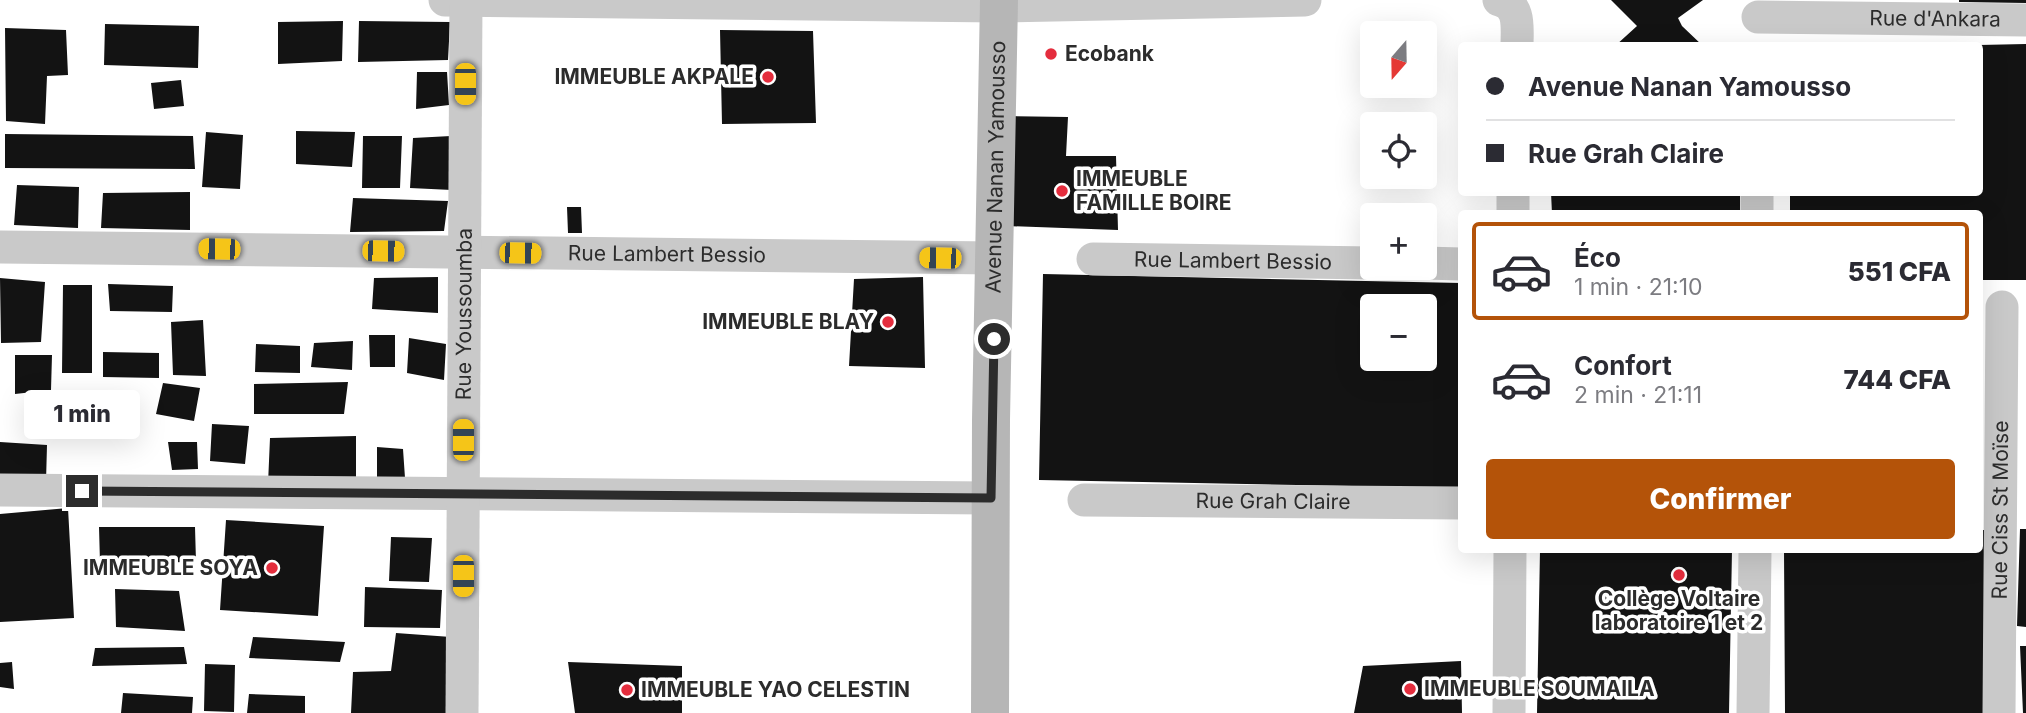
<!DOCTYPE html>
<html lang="fr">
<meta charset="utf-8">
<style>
:root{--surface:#fff;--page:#f7f7f7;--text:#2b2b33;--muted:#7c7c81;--line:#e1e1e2;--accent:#b45309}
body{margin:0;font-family:Inter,sans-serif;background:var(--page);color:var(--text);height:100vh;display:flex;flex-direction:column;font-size:26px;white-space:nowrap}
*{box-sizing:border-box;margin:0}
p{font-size:23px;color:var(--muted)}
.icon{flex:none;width:38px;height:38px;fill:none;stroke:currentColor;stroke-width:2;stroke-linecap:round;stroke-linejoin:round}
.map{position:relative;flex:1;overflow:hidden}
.sheet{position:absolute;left:1458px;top:210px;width:525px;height:343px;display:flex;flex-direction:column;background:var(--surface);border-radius:7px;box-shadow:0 7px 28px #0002}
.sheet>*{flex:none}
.guide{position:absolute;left:1458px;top:42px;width:525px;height:154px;border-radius:7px;box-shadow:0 7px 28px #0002;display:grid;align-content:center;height:154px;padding:0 28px;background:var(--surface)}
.needle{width:46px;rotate:200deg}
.fabs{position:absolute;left:1360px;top:21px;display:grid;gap:14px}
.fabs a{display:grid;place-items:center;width:77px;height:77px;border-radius:7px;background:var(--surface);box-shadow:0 7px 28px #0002;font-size:35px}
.end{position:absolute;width:32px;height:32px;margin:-16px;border:9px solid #2c2c2c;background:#fff;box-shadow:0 0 0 4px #fff}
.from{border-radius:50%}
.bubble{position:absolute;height:49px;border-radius:7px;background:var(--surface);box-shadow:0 7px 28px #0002;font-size:23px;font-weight:800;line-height:49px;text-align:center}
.car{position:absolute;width:21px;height:42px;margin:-21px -10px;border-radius:9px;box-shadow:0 0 5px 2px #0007;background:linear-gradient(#f5c518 24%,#345 0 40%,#f5c518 0 76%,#345 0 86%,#f5c518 0)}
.guide b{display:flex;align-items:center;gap:24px;height:66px;font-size:26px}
.guide b+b{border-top:2px solid var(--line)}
.guide i{width:18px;height:18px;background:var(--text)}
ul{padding:12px 0 0;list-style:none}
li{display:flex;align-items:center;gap:21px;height:98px;margin:0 14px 10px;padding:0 14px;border:4px solid transparent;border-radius:7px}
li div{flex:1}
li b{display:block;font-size:26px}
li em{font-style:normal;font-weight:800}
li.current{border-color:var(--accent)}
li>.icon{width:63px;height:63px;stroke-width:1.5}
.primary-button{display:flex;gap:14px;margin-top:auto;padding:14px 28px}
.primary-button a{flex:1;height:80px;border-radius:7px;background:var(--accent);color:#fff;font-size:28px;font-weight:800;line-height:80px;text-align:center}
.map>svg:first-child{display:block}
.building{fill:#131313;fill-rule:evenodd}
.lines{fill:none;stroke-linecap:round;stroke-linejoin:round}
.minor{stroke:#c9c9c9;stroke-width:33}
.secondary{stroke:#b6b6b6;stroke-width:38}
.route{stroke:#2c2c2c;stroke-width:9}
.poi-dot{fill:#e42d3d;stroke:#fff;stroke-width:2.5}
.labels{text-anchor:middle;stroke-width:7;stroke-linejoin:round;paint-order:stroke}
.street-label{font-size:21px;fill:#2c2c2c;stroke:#fff}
.poi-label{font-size:21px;font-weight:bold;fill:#2c2c2c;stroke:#fff;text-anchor:start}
</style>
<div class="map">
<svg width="2026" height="713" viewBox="0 0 2026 713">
<rect width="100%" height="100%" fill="#fff"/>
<!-- building -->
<path class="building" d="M1611,0H1703L1678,18L1682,26L1703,46H1615L1637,26Z
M1959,0H2026V3L1959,2Z
M343,21L342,61L278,64V22Z
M359,21L450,22L448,60L358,62Z
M105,24L199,26L198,68L104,65Z
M5,28L66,30L68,75L47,76L45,124L6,121Z
M720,30L813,31L816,123L722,124Z
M2026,44V280H1979V214H1790V192H1979V45Z
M417,72H447L449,105L416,109Z
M181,80L184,106L154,109L151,83Z
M1008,116L1068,117L1066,156H1116L1118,230L1007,226Z
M296,131L355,132L352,167L296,164Z
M206,132L243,135L240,189L202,187Z
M5,134L193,136L195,169L5,168Z
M363,136H402L400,188H362Z
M451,136L452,190L410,188L413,138Z
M17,185L79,187L78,228L14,225Z
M190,192V230L101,228L103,193Z
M1551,192H1740V214H1552Z
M353,198L448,201L444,231L350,232Z
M567,207H581L582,233H568Z
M1043,274L1461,283V488L1039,480ZM1372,306H1424V359H1372Z
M438,277V313L372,309L374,278Z
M923,277L925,368L849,366L854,279Z
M0,278L45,282L41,342L1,343Z
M108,284L173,286L172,312L110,311Z
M63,285H92V373H62Z
M203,320L206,376L173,375L171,322Z
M369,335H395V367H370Z
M409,338L446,344L444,380L407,373Z
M353,341L352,370L311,367L314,343Z
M256,344L300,346V373L255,372Z
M103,352L159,353V378L103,377Z
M15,355H52L51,390L15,394Z
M348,382L344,414H254V384Z
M163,383L200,388L194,421L156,414Z
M212,424L249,426L245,464L210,461Z
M356,436V484H268L270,438Z
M0,442L47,445L46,482L0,476Z
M168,442H197L198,469L172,470Z
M377,447L403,449L405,478H377Z
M68,508L74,618L0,622V514Z
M226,520L324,526L318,616L220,610Z
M99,527H195L196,562L100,563Z
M2020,529H2026V627L2017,626Z
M1979,530H1984L1986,713H1785L1784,550H1979Z
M391,537L432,538L429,582L389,581Z
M1540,550H1732L1729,713H1537Z
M365,587L442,590L440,628L364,627Z
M115,589L179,591L185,631L116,627Z
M396,633L451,637L450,713H351L353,672L391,671Z
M253,637L345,642L340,662L249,658Z
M2020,646H2026V713H2023Z
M184,647L187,664L92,666L95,648Z
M1461,661L1462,713H1354L1363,666Z
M12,662L14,689L0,687V663Z
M568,662L682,666V713H575Z
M205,664L235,665L234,712L204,711Z
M123,693L193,697L192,713H121Z
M249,694L305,696V713H247Z"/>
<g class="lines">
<!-- minor -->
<g class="minor">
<path d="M445,0L999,6L1305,0"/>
<path d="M1499,0C1521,5 1517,28 1517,46"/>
<path id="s1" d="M1758,17L2026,20"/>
<path d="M1513,214V192"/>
<path d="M1757,214V192"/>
<path id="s2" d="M0,247L996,258"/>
<path id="s3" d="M1093,259L1372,263"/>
<path d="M1424,263L1461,264"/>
<path d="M0,490L991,498"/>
<path id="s4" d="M1084,500L1461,503"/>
<path id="s5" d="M462,713L466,0"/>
<path d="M1509,713L1510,550"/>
<path d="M1753,713L1755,550"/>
<path id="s6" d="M1999,713L2002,307"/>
</g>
<!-- secondary -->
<path class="secondary" id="s7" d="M990,713L991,420L999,0"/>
</g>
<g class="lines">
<!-- route -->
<path class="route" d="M82,491L991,498L994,339"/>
</g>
<!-- markers -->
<g class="poi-dot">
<circle cx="1051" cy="54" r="7"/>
<circle cx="768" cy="77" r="7"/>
<circle cx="1062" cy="191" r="7"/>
<circle cx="888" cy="322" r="7"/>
<circle cx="272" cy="568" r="7"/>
<circle cx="1679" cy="575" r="7"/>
<circle cx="1410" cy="689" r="7"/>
<circle cx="627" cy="690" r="7"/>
</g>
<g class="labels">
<!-- street labels -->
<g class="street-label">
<text dy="7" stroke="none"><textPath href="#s1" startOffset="177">Rue d'Ankara</textPath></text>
<text dy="7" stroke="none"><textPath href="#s7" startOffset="546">Avenue Nanan Yamousso</textPath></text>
<text dy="7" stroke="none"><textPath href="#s2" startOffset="667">Rue Lambert Bessio</textPath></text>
<text dy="7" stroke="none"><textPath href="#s3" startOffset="140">Rue Lambert Bessio</textPath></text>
<text dy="7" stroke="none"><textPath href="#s5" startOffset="399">Rue Youssoumba</textPath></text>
<text dy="7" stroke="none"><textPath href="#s4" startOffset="189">Rue Grah Claire</textPath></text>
<text dy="7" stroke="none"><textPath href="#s6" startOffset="203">Rue Ciss St Moïse</textPath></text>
</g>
<!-- poi labels -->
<g class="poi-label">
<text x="1065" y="61">Ecobank</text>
<text x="754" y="84" text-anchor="end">IMMEUBLE AKPALE</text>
<text x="1076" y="186">IMMEUBLE<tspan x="1076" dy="24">FAMILLE BOIRE</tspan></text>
<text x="874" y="329" text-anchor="end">IMMEUBLE BLAY</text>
<text x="258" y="575" text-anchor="end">IMMEUBLE SOYA</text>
<text x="1679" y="606" text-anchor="middle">Collège Voltaire<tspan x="1679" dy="24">laboratoire 1 et 2</tspan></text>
<text x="1424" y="696">IMMEUBLE SOUMAILA</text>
<text x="641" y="697">IMMEUBLE YAO CELESTIN</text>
</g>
</g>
</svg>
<div class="fabs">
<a><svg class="needle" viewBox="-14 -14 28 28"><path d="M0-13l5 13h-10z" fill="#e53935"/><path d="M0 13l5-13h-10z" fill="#7c7c81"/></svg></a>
<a><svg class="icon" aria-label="locate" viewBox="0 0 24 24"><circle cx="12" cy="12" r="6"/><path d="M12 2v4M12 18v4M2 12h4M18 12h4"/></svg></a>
<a>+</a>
<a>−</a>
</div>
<i class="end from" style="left:994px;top:339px"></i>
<i class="end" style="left:82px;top:491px"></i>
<div class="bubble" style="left:24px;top:390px;width:116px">1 min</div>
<i class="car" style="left:465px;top:84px;rotate:180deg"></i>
<i class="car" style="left:219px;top:249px;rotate:271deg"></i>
<i class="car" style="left:383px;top:251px;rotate:91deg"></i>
<i class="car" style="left:520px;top:253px;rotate:91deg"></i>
<i class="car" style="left:940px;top:258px;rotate:271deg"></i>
<i class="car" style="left:463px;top:440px;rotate:0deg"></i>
<i class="car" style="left:463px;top:576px;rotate:180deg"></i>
<div class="guide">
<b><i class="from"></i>Avenue Nanan Yamousso</b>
<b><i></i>Rue Grah Claire</b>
</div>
<section class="sheet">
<ul>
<li class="current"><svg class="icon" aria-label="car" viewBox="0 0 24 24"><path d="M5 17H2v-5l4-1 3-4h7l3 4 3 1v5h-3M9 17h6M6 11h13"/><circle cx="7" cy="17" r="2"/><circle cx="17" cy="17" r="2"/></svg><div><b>Éco</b><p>1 min · 21:10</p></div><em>551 CFA</em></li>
<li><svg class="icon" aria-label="car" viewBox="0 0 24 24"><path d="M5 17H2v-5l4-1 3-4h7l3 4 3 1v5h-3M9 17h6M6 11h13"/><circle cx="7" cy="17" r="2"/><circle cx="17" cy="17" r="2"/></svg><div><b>Confort</b><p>2 min · 21:11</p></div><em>744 CFA</em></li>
</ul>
<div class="primary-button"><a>Confirmer</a></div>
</section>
</div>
